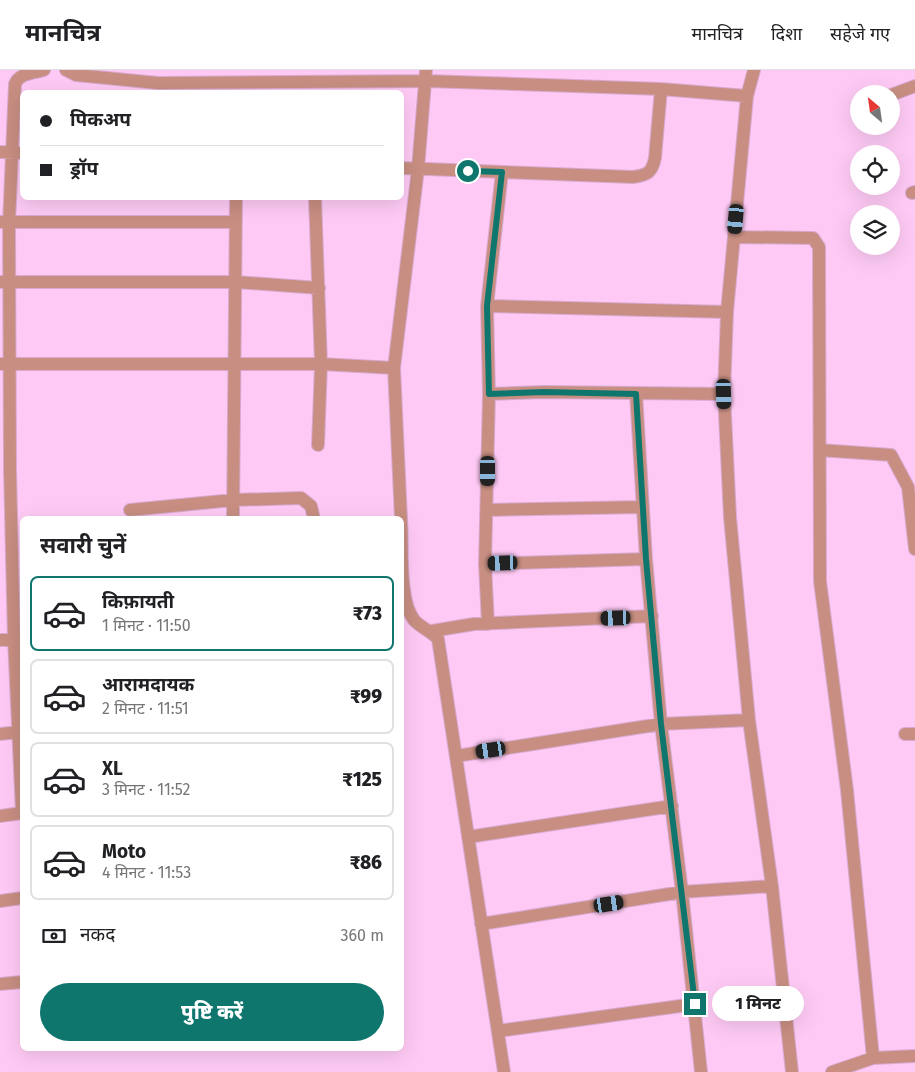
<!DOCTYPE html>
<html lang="hi">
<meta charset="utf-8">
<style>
:root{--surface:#fff;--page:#f2f2f2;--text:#202124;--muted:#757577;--line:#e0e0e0;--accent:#0f766e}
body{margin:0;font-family:"Fira Sans","Noto Sans Devanagari",sans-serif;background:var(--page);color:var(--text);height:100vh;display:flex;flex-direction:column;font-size:19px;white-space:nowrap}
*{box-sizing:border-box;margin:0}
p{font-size:16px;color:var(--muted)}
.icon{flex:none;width:28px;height:28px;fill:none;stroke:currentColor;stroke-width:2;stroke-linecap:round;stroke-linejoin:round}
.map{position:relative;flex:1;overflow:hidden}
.side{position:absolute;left:20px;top:446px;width:384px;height:535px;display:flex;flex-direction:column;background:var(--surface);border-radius:8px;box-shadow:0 5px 20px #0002}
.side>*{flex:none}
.top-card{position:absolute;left:20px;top:20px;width:384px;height:110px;border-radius:8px;box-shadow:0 5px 20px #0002;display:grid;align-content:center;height:110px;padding:0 20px;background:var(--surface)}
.needle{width:32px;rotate:331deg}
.fabs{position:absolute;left:850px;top:15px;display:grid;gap:10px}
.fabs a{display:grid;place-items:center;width:50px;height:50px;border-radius:50%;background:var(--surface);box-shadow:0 5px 20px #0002;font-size:25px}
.end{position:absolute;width:22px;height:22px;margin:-11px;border:6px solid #0f766e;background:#fff;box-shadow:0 0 0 2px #fff}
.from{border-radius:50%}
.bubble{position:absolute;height:35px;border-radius:18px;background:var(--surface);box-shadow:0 5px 20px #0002;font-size:16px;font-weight:800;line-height:35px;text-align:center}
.car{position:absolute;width:15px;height:30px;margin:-15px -8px;border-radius:6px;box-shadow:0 0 4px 1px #0007;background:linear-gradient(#222 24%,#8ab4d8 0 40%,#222 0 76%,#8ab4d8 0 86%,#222 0)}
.top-card b{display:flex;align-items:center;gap:18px;height:48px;font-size:19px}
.top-card b+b{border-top:1px solid var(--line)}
.top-card i{width:12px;height:12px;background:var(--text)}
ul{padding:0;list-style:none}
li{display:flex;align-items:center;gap:15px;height:75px;margin:0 10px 8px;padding:0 10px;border:2px solid var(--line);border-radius:8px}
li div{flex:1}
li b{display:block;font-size:19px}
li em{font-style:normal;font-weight:800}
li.active{border-color:var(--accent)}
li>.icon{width:45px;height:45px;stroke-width:1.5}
h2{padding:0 20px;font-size:22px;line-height:60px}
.pay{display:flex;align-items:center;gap:12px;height:55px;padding:0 20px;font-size:19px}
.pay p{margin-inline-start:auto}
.action{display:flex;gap:10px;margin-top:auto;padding:10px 20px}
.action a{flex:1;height:58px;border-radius:30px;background:var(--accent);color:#fff;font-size:20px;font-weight:800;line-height:58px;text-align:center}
header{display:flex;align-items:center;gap:30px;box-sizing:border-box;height:70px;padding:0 25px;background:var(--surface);border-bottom:1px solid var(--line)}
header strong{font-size:24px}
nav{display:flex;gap:28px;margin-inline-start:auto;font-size:18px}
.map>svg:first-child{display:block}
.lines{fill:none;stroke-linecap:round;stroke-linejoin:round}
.minor-casing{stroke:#d8aad0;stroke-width:14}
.minor{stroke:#c88e82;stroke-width:12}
.route{stroke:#0f766e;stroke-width:6}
</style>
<header>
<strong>मानचित्र</strong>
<nav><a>मानचित्र</a><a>दिशा</a><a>सहेजे गए</a></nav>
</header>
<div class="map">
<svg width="915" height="1002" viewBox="0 0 915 1002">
<rect width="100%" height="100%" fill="#fecaf5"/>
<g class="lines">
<defs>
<path id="minor" d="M66,0L76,5L158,13L426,11L661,19L747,26
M754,0L747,26L727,242L724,324L730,447L749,650L772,816L792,1002
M891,25L915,16
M0,82L22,83
M401,98L633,107C647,105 652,103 655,88L661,19
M912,123L915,122
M315,128L321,294L318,375
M0,152H235
M734,167L813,168L819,177L820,511L847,720L873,988
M0,212H236L319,218
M487,236L727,242
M0,294H321L394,298
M636,323L646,489L661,654L682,822L701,1002
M489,324L544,322L724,324
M820,380L891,385L908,417L915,479
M130,440L233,430L301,428L311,436L314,449
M488,440L643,437
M233,449L236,128
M401,449L394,298L418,99L426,0
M401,450C403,476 398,529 414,550C420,557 431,561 438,569L504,1002
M485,494L646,489
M488,554L485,494L489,324L487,236L502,102
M432,561L474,554L652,546
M0,570L22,569
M0,664L19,662
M905,664H915
M456,686L661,654L749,650
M22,741L14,569L10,400L9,153L15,14C19,3 34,3 44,0
M0,746L22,743
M468,767L672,736
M0,831L22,828
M481,854L682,822L772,816
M0,914L22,912
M498,961L695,934
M832,1002L873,988L915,986"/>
</defs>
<!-- minor casing -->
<use href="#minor" class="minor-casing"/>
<!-- minor -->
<use href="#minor" class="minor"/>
</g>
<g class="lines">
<!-- route -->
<path class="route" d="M468,101L502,102L487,236L489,324L544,322L636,324L646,489L661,654L695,934"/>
</g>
</svg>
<div class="fabs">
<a><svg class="needle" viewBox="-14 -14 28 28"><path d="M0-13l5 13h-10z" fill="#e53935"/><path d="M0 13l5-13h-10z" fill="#757577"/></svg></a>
<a><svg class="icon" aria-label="locate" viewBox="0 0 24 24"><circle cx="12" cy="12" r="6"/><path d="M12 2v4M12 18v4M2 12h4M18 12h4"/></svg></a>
<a><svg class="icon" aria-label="layers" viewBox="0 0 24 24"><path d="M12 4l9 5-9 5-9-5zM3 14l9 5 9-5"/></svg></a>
</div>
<i class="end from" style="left:468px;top:101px"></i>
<i class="end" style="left:695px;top:934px"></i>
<div class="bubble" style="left:712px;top:916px;width:92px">1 मिनट</div>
<i class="car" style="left:736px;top:149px;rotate:185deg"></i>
<i class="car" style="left:724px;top:324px;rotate:178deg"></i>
<i class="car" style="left:488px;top:401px;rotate:180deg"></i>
<i class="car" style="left:503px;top:493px;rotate:268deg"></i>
<i class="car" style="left:616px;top:548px;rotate:268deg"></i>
<i class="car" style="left:491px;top:680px;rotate:261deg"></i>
<i class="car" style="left:609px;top:834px;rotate:81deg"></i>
<div class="top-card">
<b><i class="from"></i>पिकअप</b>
<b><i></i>ड्रॉप</b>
</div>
<section class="side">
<h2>सवारी चुनें</h2>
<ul>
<li class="active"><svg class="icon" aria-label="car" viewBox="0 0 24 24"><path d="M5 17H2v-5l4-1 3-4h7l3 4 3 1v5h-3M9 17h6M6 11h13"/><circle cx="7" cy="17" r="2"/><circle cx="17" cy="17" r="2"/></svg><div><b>किफ़ायती</b><p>1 मिनट · 11:50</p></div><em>₹73</em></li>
<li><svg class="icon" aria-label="car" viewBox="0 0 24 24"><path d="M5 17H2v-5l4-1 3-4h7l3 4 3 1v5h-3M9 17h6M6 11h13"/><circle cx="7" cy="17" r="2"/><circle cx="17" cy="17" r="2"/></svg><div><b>आरामदायक</b><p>2 मिनट · 11:51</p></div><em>₹99</em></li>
<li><svg class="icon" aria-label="car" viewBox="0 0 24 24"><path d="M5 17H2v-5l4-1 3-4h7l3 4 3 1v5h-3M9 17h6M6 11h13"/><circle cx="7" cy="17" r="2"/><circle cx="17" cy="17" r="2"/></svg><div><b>XL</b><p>3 मिनट · 11:52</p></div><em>₹125</em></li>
<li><svg class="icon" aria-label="car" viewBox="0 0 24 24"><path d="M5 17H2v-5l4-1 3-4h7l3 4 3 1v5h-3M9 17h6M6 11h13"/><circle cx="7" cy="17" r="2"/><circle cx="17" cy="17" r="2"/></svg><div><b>Moto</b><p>4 मिनट · 11:53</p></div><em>₹86</em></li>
</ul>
<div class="pay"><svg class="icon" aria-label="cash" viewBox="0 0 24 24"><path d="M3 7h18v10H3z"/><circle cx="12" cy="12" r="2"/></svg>नकद<p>360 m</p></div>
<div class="action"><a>पुष्टि करें</a></div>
</section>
</div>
